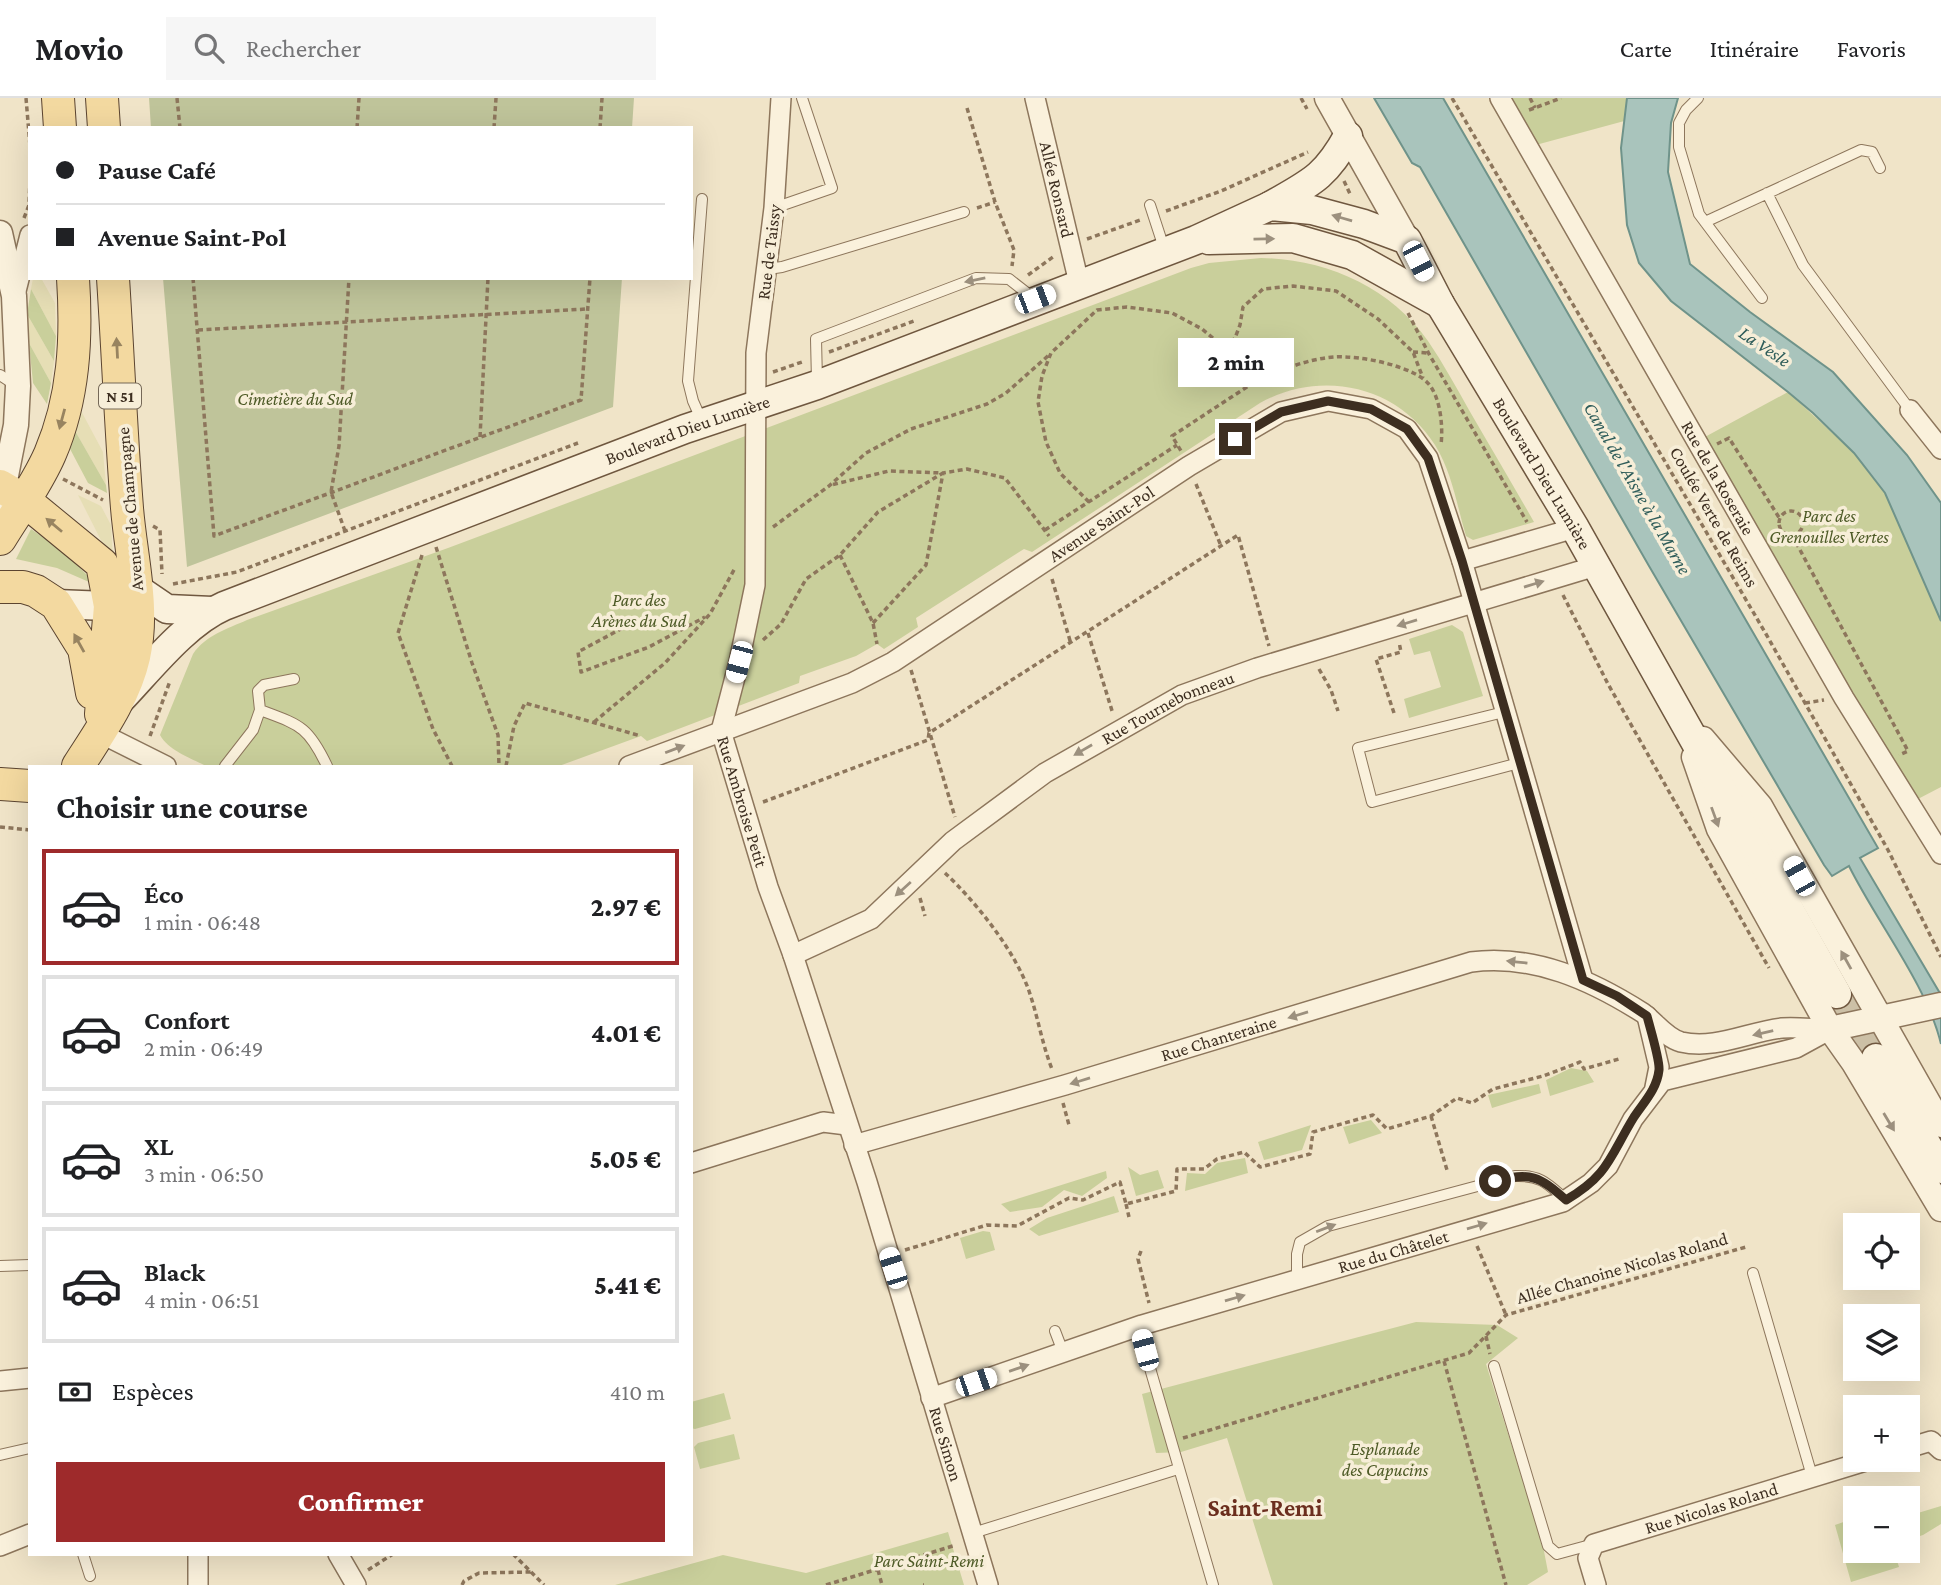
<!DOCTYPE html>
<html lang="fr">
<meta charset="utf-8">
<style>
:root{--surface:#fff;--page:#f6f6f6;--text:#202124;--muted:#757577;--line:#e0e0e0;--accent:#9e2a2b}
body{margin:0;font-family:"Crimson Pro",serif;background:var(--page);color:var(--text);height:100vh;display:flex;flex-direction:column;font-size:26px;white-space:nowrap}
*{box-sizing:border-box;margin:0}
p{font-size:23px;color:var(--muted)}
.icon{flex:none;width:38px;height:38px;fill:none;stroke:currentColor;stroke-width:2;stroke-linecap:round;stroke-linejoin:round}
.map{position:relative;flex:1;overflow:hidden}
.sheet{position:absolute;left:28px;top:667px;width:665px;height:791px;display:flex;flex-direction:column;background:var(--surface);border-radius:0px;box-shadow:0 7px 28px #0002}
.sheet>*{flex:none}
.guide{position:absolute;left:28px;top:28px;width:665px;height:154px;border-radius:0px;box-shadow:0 7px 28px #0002;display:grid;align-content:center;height:154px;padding:0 28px;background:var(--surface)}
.controls{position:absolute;left:1843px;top:1115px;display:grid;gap:14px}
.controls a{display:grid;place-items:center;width:77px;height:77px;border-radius:0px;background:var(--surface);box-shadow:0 7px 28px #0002;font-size:35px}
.end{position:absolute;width:32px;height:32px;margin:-16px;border:9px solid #3d2e20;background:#fff;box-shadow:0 0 0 4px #fff}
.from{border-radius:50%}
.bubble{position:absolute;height:49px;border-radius:0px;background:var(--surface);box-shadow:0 7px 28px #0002;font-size:23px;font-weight:800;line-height:49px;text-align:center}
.car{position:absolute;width:21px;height:42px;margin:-21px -10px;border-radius:9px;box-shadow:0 0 5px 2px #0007;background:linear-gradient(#fff 24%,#345 0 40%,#fff 0 76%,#345 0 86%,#fff 0)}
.guide b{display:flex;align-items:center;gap:24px;height:66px;font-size:26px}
.guide b+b{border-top:2px solid var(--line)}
.guide i{width:18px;height:18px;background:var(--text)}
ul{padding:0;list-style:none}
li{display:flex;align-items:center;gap:21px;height:116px;margin:0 14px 10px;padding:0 14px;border:4px solid var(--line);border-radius:0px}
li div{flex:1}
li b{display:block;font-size:26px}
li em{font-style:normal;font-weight:800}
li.on{border-color:var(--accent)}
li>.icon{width:63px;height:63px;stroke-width:1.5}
h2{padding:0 28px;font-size:32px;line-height:84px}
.pay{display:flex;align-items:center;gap:18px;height:77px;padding:0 28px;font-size:26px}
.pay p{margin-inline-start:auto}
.primary-button{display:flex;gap:14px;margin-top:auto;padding:14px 28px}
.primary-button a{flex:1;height:80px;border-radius:0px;background:var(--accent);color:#fff;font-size:28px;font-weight:800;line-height:80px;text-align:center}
header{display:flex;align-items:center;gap:42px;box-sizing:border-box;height:98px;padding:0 35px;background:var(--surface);border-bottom:2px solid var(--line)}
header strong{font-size:33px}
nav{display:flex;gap:38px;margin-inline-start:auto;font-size:24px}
.search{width:490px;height:63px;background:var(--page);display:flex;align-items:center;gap:18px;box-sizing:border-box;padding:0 24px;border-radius:0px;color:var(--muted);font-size:26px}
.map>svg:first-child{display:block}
.farmland{fill:#e6deb5}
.green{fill:#c9cf9b}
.cemetery{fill:#bfc49a}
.water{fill:#a9c4bc;stroke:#6f938a;stroke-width:2}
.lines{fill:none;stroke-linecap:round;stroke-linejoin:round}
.secondary-tunnel{stroke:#ccc0a6;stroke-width:28;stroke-dasharray:28 14;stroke-linecap:butt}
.service-casing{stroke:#8d765c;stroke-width:12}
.minor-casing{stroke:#8d765c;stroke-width:22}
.tertiary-casing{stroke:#8d765c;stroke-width:27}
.secondary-casing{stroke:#6f573f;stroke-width:31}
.primary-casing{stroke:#5b4430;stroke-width:34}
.path{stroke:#8d765c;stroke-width:3.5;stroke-dasharray:5 3.5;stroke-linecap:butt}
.service{stroke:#faf1dc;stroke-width:10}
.minor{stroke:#faf1dc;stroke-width:19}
.tertiary{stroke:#faf1dc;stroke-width:24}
.secondary{stroke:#faf1dc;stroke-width:28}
.primary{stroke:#f3d9a0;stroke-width:32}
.oneway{fill:#9c907e}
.oneway2{fill:#988460}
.route{stroke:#3d2e20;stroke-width:9}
.labels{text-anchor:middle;stroke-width:7;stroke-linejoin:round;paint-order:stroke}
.shield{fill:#f7eed8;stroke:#756857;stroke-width:2}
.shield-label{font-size:16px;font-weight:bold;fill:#3d2e20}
.street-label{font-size:18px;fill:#3d2e20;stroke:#f7eed8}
.park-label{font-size:18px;font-style:italic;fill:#4d5a26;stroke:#f7eed8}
.water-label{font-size:19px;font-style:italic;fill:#2f5d5a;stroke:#f7eed8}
.district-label{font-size:24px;font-weight:bold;fill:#6b2e1e;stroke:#f7eed8}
</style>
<header>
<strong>Movio</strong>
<div class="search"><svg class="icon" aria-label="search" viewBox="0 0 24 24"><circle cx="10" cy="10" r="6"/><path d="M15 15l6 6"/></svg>Rechercher</div>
<nav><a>Carte</a><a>Itinéraire</a><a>Favoris</a></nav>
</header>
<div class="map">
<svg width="1941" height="1487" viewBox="0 0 1941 1487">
<rect width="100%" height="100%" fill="#f0e4c8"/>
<!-- farmland -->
<path class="farmland" d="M33,180H41L55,205L56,238L31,191Z
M27,216L54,263L51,285L29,245Z
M79,309L103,354L106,387L74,331Z
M78,397L101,408L111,427L113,460L109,458Z"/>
<!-- green -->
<path class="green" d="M1505,0H1678L1676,9L1532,48Z
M1261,160C1326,161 1390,189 1428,243C1443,265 1456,289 1469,312C1491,350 1513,387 1534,424L1473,442L1466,438C1457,408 1452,374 1435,347C1397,287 1321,271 1260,305L1032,454L1024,451L916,520L918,529L884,551L877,546L856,558L800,578L799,585L647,643L641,638L559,668H206C191,660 169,653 160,637L193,556C206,537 227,531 247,522L448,450L1191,170L1209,165Z
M31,191L56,238L54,263L27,216Z
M29,245L51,285L47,306L33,285Z
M1788,294L1854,355L1885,395L1941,523V689L1916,702L1703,340Z
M74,331L106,387L107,395L88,385L69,349Z
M31,431L64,454L90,480L89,484L57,470L16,461Z
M1452,527L1463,534L1483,598L1409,620L1404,601L1441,589L1430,553L1414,557L1409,541Z
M1571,970L1587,973L1594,984L1550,998L1546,982Z
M1539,986L1541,995L1492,1010L1488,997Z
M1371,1022L1382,1035L1349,1046L1343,1029Z
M1311,1027L1302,1052L1264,1062L1258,1044Z
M1245,1060L1248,1075L1185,1093L1187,1075L1205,1076L1217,1065Z
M1128,1069L1140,1077L1158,1072L1164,1090L1136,1098Z
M1106,1073L1107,1080L1082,1098L1064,1092L1042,1109L1010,1114L1001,1106Z
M1114,1098L1119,1114L1039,1138L1029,1131L1047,1120Z
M983,1133L990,1134L995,1152L966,1161L960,1140Z
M1416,1224L1497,1227L1518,1240L1486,1266L1542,1443L1548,1474L1527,1487H1273L1227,1340L1181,1354L1156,1355L1142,1296Z
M724,1295L731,1321L695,1331L691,1330V1304Z
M734,1336L740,1361L700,1371L694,1349L698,1345Z
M1941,1408V1426L1923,1437L1908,1442V1418Z
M1855,1420V1452L1894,1453L1899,1469L1851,1484L1835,1427Z
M948,1434L964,1487H615L723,1457L806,1475Z"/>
<!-- cemetery -->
<path class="cemetery" d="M149,0H634L632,30H151Z
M163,180H622L613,309L187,469Z"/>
<!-- water -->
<path class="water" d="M1374,0H1443L1878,750L1860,760L1941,897V946C1927,887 1876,823 1849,768L1832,778L1824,767L1649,468L1420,69L1412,65Z
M1627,0H1678L1671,25L1668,74L1690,166L1750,214L1833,274L1907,357L1941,405V523L1885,395L1854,355L1813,315L1788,294L1671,203L1639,165L1627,127L1621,50Z"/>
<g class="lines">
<!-- secondary-tunnel -->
<path class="secondary-tunnel" d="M1837,896L1876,960"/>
<defs>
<path id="service" d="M1698,0L1686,12L1679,25V49L1699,116L1762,200
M1767,95L1803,167L1910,312
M1150,107L1165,153
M774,110L832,90L802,0
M1705,124L1861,52L1872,54L1880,70
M768,171L782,169L964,114
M0,277L17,288
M817,283L816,241L976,180L1009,181L1032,199
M701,321L693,303L688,283L702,101
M260,612L258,593L264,587L294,581
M1504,614L1358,650L1372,704L1519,665
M225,668L253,632L260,612C300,627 308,628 327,668
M0,1168L30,1167
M1753,1175L1812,1378
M1297,1182V1156L1300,1144L1328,1128L1515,1078C1541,1077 1548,1086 1566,1102
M1138,1229L1213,1487
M1055,1233L1063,1254
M1494,1268L1548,1448L1557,1456L1594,1446
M0,1357L30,1350
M973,1435L1178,1371
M83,1456L90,1478"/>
<g id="minor">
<path id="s1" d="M781,0L774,110L756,255L755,487L739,564L721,633L768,789L793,857L867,1084L988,1487"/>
<path id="s2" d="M1035,0L1079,185"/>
<path id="s3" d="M1500,0L1844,600L1941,756"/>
<path d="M15,197L30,137"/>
<path d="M1910,312L1941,351"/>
<path d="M1462,463L1575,430"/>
<path d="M100,635L166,668"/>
<path id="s4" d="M629,668L852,585L893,564L1189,368L1281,314L1328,303L1371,311L1407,331L1428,360L1462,463L1583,882"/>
<path id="s5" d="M793,857L871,821L953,743L1045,675L1182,597L1257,570L1596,468"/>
<path d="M1647,918L1659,969L1655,989"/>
<path id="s6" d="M854,1047L1065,987L1471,864C1534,856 1591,882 1643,915C1655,924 1666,940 1681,944C1715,952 1748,934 1782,930C1797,929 1815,931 1830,931"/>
<path d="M691,1065L823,1024L847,1027"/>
<path d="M0,1283L30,1280"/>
<path id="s7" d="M931,1300L1142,1227L1563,1104L1591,1085L1608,1068L1633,1021L1662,983L1796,950L1829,932"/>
<path d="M1908,1350L1931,1343L1941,1352"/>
<path d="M0,1448L30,1436"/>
<path d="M198,1456V1487"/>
<path d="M338,1456L356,1487"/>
<path id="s8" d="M1596,1487L1588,1460L1594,1446L1869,1362"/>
</g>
<path id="tertiary" d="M1327,0L1407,142
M0,135L14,198L18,288L16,327L0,408
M1703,641L1760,708L1941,1027
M1694,659L1719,731L1830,931L1854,965L1941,1111
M1830,931L1941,907"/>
<g id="secondary">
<path d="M1270,108C1310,85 1325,80 1348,38"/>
<path d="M1209,142L1293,140L1352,157L1440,206"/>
<path d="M123,481L167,511L212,513"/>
<path d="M56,506L132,509"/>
<path id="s9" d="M120,602C149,572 185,525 224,508L685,331L817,287L1196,142L1270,108L1312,112L1364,126L1407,142L1440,206L1575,430L1837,896"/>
<path d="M1876,960L1941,1071"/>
</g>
<path id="primary" d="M58,0L60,30
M102,0L104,30
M0,388L24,402L102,466L110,508L101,616
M0,441C17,413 37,386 50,356C74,300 77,241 73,180
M0,489H23L36,493L56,506L84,551L92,595
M78,668C99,635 125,599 134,559C145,509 131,460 127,410C121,334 118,257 113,180
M0,686L30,688"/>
</defs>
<!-- service casing -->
<use href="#service" class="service-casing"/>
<!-- minor casing -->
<use href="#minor" class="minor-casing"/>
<!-- tertiary casing -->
<use href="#tertiary" class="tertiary-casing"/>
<!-- secondary casing -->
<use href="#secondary" class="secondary-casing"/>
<!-- primary casing -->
<use href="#primary" class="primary-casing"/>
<!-- path -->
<path class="path" d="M26,0L30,48
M177,0L180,30
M1301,0L1307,11
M1452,0L1766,536L1888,752L1941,859
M1530,0L1535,10
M967,10L995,104L1014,152L1012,168
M1529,12L1561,0
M357,30L359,0
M494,30L496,0
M600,30L602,0
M1344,83L1351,98
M977,110L995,104
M1166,113L1221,93L1308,54
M24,120L29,107L30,81
M1087,141L1143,121
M1028,177L1053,159
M193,180L214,438L581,302L590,180
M1408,215L1429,256L1527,424
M198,232L587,211
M1225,250L1235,240L1240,227L1243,209L1263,191L1293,188L1336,193L1378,221L1413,254L1423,280
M829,254L914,223
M1413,254L1428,255
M773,274L802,264
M1256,283C1281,272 1307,261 1334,259C1358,257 1418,268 1431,289C1441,304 1443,330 1441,347
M480,339L488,180
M1717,346L1729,340L1780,421
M63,381L103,402
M1196,386L1221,448
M1089,404L1060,375L1046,344L1038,304L1042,278L1051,255L1097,212L1127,209L1172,215L1202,231L1225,250L1256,283L1172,338L1181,353
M1779 425a12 12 0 1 1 24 0a12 12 0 1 1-24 0Z
M153,428L160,432L162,476
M773,429L829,388L866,355L911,331L987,306L1006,295L1049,257
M1045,432L1177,347
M345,433L331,394L339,348L349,180
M1792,437L1908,653L1899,657
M436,449L472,565L498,637L499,668
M422,457L398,535L433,631L452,668
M840,457L873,525L877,546
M1052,481L1071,546
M173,486L237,474L578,345
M1563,497L1608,586L1769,870
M873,525L926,467L943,375L967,371L1005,380L1049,438
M630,526L578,554L581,574L649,549L705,519
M1088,535L1113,616
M763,542L781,526L806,481L840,457L878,414L943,375L889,373L831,387
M1319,571L1331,592L1338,613
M911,572L955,719
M1805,605L1824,602
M1394,615L1376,561L1401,554L1399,544
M594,624L665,565L710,516L735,470
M150,638L170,583
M506,668L514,628L525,605L641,638
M763,704L928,642L929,635L1238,437L1269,548
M0,729L30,732
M945,775C976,804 1015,853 1029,893C1038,919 1042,946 1052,971
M920,800L925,818
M1063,1005L1069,1027
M1431,1018L1447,1072
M1126,1106L1129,1119
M1477,1148L1506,1217
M905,1152L987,1127L1017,1128L1069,1100L1083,1102L1120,1084L1126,1106L1176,1093L1177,1071H1204L1217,1061L1244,1054L1260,1069L1310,1056L1313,1034L1373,1017L1387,1031L1431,1018L1457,1000L1472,1005L1493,991L1543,978L1580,964L1584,971L1619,961
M1141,1153L1138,1161L1149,1205
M1486,1238L1490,1256
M1444,1263L1506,1487
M1183,1340L1469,1255L1506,1217L1746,1149
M513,1456L544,1487
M368,1472L393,1456
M878,1472L882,1487
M462,1487L464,1483L479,1475L531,1474
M826,1487L956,1447
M923,1487H924"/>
<!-- service -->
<use href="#service" class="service"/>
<!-- minor -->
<use href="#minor" class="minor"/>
<!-- tertiary -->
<use href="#tertiary" class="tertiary"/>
<!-- secondary -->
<use href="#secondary" class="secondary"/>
<!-- primary -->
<use href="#primary" class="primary"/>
</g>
<!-- one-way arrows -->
<defs><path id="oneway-solid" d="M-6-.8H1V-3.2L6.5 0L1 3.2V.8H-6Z" transform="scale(1.75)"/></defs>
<g class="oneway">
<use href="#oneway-solid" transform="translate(1342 120) rotate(-164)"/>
<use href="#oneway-solid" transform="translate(1264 141) rotate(-1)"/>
<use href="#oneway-solid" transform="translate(975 182) rotate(169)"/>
<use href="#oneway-solid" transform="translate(1534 486) rotate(-17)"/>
<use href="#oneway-solid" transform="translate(1407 525) rotate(163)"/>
<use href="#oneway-solid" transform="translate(675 651) rotate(-21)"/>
<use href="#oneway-solid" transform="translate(1083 652) rotate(150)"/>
<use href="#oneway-solid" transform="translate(1715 719) rotate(70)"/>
<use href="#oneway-solid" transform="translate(903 791) rotate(138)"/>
<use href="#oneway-solid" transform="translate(1846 862) rotate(-119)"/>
<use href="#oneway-solid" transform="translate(1517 864) rotate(-174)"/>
<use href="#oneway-solid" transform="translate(1298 917) rotate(163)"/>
<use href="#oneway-solid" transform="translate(1763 935) rotate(167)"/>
<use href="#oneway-solid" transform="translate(1080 983) rotate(163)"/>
<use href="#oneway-solid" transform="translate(1889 1024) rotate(59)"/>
<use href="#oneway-solid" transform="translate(1477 1128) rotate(-16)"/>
<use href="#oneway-solid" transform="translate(1326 1130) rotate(-21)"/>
<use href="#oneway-solid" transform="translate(1235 1200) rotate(-16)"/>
<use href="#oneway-solid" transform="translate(1019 1270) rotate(-19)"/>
</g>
<g class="oneway2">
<use href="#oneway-solid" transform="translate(117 250) rotate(-93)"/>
<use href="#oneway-solid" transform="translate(62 321) rotate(105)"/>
<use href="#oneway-solid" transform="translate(54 427) rotate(-140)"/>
<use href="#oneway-solid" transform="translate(79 545) rotate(-119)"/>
</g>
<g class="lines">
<!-- route -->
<path class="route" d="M1235,341L1281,314L1328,303L1371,311L1407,331L1428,360L1462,463L1583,882L1617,898L1647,918C1650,930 1660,962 1659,972C1657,991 1644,1004 1634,1019C1610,1058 1609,1077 1566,1102C1539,1078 1531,1074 1495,1083"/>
</g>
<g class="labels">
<!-- shield labels -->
<rect class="shield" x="99" y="285.5" width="42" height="25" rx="5"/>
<g class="shield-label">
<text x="120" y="304">N 51</text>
</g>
<!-- street labels -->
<g class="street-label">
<text dy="6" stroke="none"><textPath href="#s2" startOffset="94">Allée Ronsard</textPath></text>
<text transform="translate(769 154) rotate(-83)" y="6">Rue de Taissy</text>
<text dy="6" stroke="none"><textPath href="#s9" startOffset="637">Boulevard Dieu Lumière</textPath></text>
<text dy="6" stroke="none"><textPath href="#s9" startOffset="1673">Boulevard Dieu Lumière</textPath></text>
<text dy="6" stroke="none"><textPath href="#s3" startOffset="438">Rue de la Roseraie</textPath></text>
<text transform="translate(130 411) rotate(-95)" y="6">Avenue de Champagne</text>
<text transform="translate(1714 419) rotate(60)" y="6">Coulée Verte de Reims</text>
<text dy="6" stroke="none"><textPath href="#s4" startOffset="534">Avenue Saint-Pol</textPath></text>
<text dy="6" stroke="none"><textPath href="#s5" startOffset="453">Rue Tournebonneau</textPath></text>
<text dy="6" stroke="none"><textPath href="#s1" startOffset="712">Rue Ambroise Petit</textPath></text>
<text dy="6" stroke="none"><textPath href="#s6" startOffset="380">Rue Chanteraine</textPath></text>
<text dy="6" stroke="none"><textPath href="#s7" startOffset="485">Rue du Châtelet</textPath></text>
<text transform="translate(1622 1170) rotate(-16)" y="6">Allée Chanoine Nicolas Roland</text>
<text dy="6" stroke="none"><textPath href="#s1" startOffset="1386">Rue Simon</textPath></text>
<text dy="6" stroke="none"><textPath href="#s8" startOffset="166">Rue Nicolas Roland</textPath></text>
</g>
<!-- park labels -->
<g class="park-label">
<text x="295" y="307">Cimetière du Sud</text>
<text x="1829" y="424">Parc des<tspan x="1829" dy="21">Grenouilles Vertes</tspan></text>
<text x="639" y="508">Parc des<tspan x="639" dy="21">Arènes du Sud</tspan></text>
<text x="1385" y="1357">Esplanade<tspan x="1385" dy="21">des Capucins</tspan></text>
<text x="929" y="1469">Parc Saint-Remi</text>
</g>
<!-- water labels -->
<g class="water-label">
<text transform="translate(1765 248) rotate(34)" y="7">La Vesle</text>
<text transform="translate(1638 390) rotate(60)" y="7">Canal de l'Aisne à la Marne</text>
</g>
<!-- district labels -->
<g class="district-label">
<text x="1265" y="1418">Saint-Remi</text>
</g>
</g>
</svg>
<div class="controls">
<a><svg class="icon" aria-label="locate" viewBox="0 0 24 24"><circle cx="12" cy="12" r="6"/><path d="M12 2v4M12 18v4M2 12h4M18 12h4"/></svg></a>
<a><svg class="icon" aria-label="layers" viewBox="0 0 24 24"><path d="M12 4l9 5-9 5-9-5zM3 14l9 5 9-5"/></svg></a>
<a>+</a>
<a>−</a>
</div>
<i class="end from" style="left:1495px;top:1083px"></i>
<i class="end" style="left:1235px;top:341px"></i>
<div class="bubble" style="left:1178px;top:240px;width:116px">2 min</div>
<i class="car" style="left:1418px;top:163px;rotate:153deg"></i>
<i class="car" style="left:1035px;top:201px;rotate:69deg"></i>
<i class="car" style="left:739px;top:564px;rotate:195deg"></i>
<i class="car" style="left:1799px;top:778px;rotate:331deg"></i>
<i class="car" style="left:893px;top:1170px;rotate:342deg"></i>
<i class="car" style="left:1145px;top:1252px;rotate:345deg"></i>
<i class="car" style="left:976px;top:1284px;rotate:71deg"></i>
<div class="guide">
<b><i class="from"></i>Pause Café</b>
<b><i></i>Avenue Saint-Pol</b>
</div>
<section class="sheet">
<h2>Choisir une course</h2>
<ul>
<li class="on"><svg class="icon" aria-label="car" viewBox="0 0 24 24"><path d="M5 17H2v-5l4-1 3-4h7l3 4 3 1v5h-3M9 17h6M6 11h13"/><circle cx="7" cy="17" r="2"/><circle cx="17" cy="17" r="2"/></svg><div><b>Éco</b><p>1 min · 06:48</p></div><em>2.97 €</em></li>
<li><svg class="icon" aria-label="car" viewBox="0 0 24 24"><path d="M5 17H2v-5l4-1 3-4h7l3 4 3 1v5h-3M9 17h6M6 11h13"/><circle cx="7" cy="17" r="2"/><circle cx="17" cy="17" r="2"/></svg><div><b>Confort</b><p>2 min · 06:49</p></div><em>4.01 €</em></li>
<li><svg class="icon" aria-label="car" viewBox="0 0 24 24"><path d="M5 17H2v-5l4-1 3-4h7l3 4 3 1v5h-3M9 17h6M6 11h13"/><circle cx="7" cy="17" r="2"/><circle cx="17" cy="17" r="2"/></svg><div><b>XL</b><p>3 min · 06:50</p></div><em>5.05 €</em></li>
<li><svg class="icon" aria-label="car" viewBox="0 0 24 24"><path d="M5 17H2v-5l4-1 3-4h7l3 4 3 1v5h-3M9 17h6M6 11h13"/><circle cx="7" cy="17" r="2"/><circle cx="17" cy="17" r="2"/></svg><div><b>Black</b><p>4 min · 06:51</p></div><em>5.41 €</em></li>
</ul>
<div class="pay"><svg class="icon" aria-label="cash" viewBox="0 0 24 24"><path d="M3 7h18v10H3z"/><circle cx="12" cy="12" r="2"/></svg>Espèces<p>410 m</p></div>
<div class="primary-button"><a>Confirmer</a></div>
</section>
</div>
